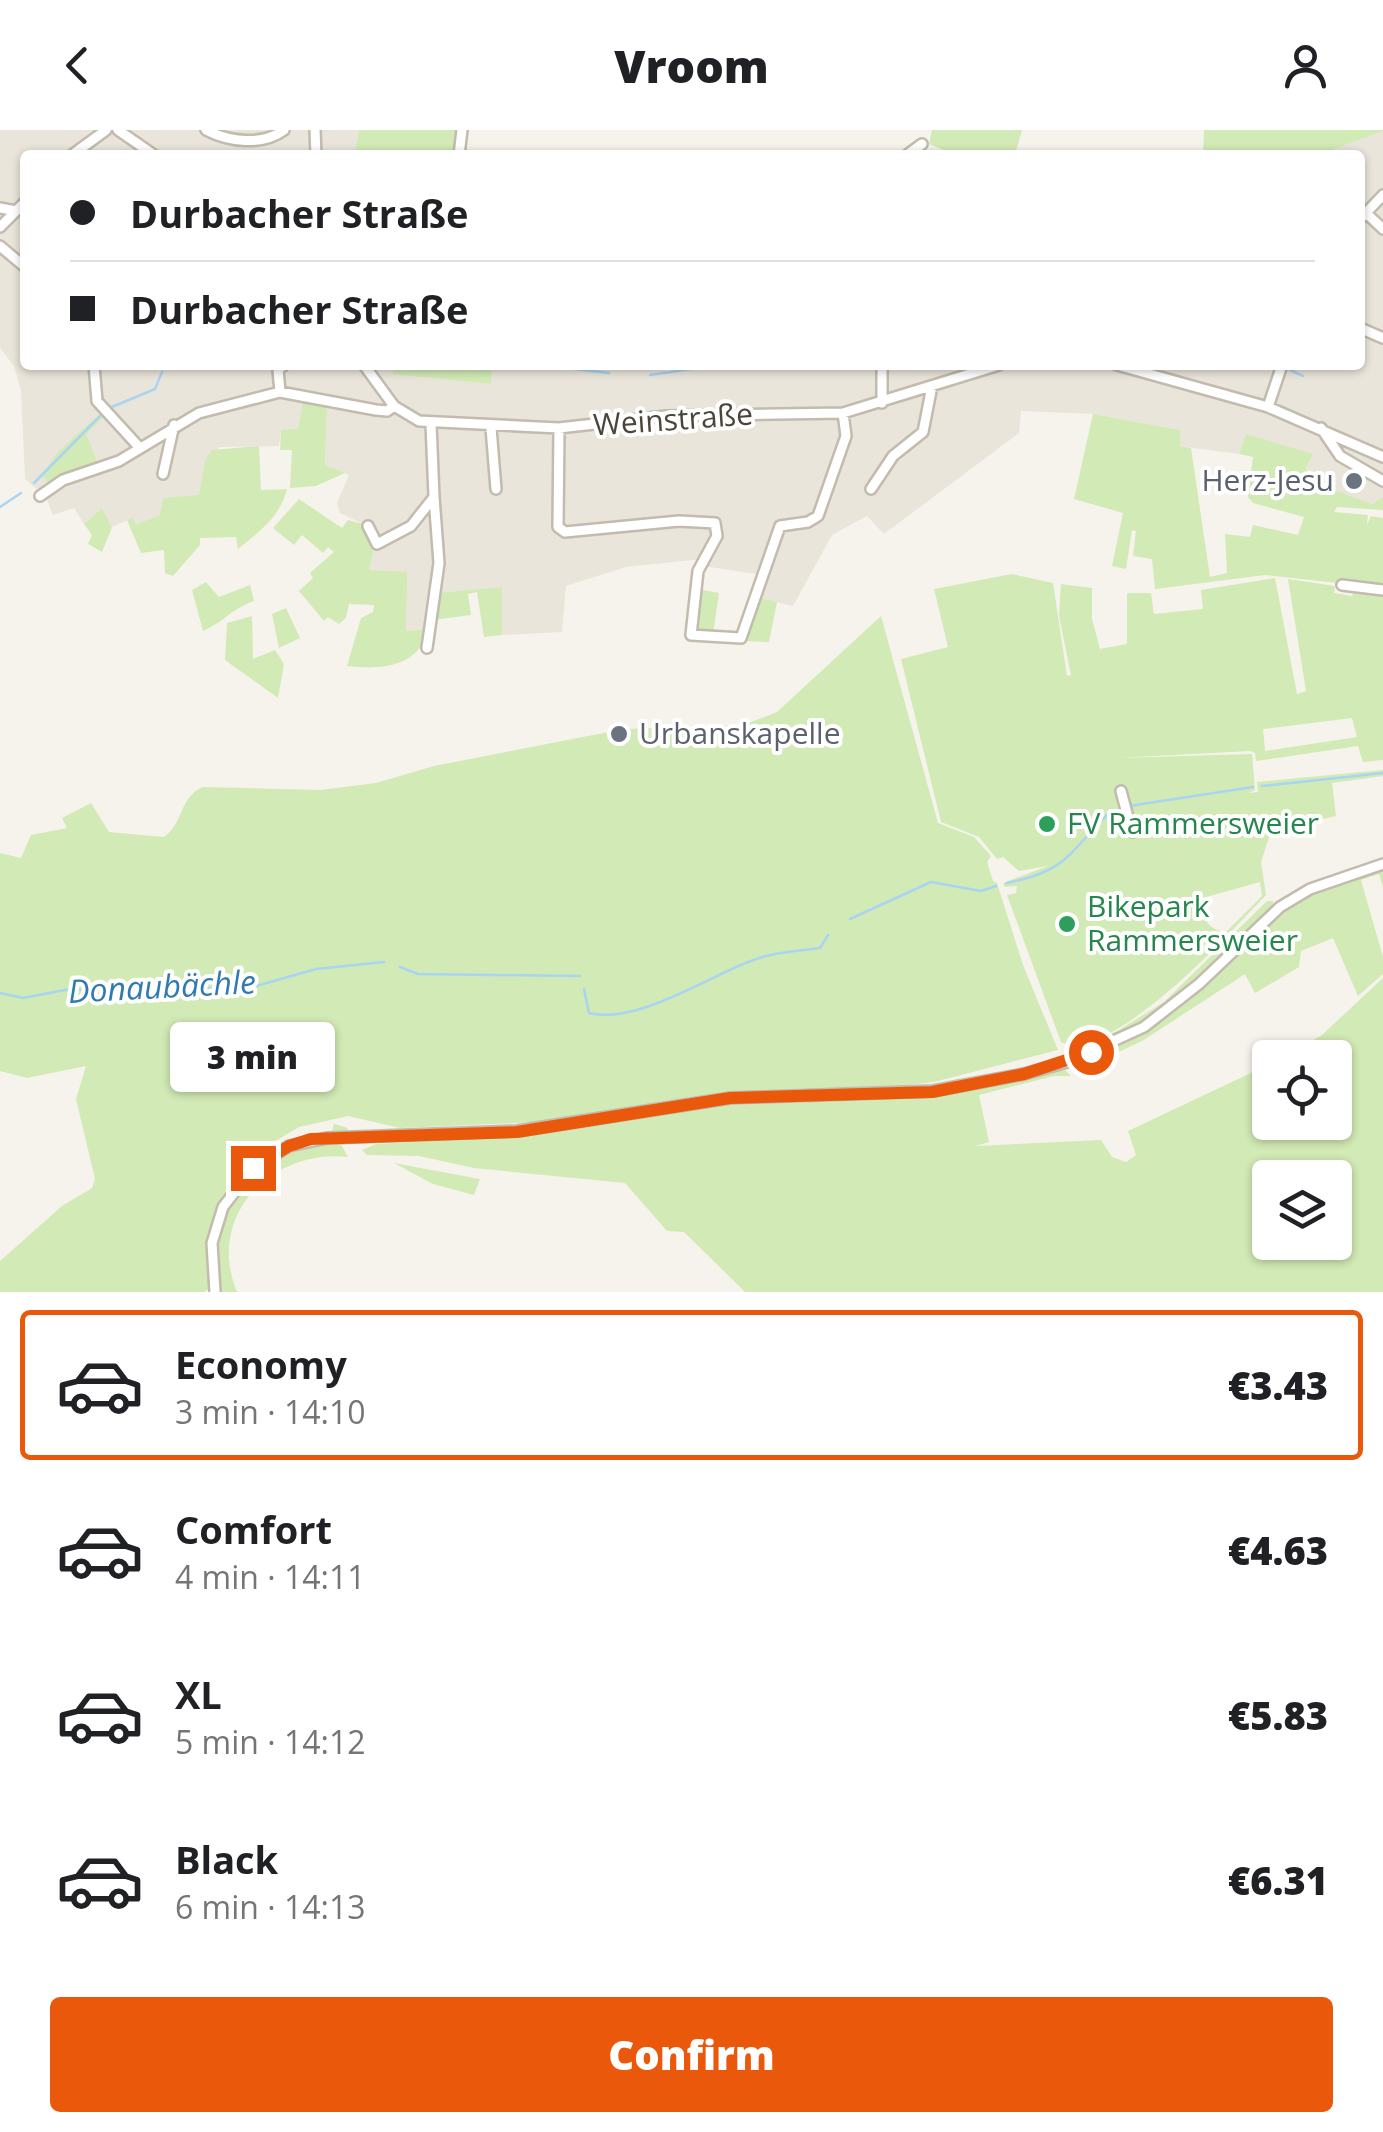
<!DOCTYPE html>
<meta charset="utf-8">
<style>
:root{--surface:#fff;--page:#f2f2f2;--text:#202124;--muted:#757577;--line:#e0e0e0;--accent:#ea580c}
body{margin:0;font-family:"Open Sans",sans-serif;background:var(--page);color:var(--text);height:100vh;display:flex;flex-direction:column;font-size:38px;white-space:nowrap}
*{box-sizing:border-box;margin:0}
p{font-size:32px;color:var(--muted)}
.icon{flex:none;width:55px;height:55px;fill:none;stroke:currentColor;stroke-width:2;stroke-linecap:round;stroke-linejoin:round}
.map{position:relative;height:1162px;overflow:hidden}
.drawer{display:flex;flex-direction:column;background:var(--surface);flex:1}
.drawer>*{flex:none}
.banner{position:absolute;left:20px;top:20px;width:1345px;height:220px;border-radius:10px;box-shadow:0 2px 8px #0004;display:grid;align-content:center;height:220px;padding:0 50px;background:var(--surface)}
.tools{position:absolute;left:1252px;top:910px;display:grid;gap:20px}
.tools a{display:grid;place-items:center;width:100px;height:100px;border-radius:10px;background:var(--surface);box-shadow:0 2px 8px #0004;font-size:50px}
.end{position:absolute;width:45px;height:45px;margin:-22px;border:12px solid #ea580c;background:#fff;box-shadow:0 0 0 5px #fff}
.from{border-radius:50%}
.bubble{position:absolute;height:70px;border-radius:10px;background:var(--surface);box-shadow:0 2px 8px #0004;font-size:32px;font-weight:800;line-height:70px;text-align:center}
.banner b{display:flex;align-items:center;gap:35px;height:95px;font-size:38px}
.banner b+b{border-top:2px solid var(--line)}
.banner i{width:25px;height:25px;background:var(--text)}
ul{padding:18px 0 0;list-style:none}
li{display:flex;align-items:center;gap:30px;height:150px;margin:0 20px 15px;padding:0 30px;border:5px solid transparent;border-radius:10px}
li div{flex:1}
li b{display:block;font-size:38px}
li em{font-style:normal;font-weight:800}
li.on{border-color:var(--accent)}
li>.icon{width:90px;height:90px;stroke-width:1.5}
.action{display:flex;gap:20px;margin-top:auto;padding:20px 50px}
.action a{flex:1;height:115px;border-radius:10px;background:var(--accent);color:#fff;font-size:40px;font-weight:800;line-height:115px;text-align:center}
header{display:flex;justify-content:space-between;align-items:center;height:130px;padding:0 50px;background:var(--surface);font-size:45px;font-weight:800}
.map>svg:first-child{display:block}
.residential{fill:#eae5da}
.green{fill:#d2eab5;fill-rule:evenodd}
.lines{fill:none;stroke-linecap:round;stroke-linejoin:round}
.stream{stroke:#a9d4f2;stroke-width:2.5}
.minor-casing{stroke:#c2bbae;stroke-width:14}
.minor{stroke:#fff;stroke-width:9}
.route{stroke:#ea580c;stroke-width:12}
.worship-dot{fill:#6b7280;stroke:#fff;stroke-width:4}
.leisure-dot{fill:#2e9e5b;stroke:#fff;stroke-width:4}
.labels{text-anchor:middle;stroke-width:8;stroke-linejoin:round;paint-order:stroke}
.street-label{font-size:30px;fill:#4b4439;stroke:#fff}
.worship-label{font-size:30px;fill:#5b616d;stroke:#fff;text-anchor:end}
.leisure-label{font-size:30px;fill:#27864d;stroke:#fff;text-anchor:start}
.water-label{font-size:32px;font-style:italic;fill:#2e7ab2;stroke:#fff}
</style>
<header><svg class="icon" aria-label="back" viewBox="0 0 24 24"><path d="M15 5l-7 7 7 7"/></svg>Vroom<svg class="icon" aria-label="person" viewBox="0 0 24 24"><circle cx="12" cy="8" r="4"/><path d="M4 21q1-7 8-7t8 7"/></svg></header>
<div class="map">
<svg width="1383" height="1162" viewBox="0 0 1383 1162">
<rect width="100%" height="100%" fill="#f6f3ec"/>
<!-- residential -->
<path class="residential" d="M0,0H359L355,21L360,25H25V235H392V240L490,253L492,235H661L667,243L724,235H1360V25H1332L1333,19L1383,1V367L1372,374L1324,356L1306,337L1312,325L1246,305L1239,324L1179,316L1180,300L1093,284L1021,281L1019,303L884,404L867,386L832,405L793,476L756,467L750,471L757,444L703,436L706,430H693L626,437L566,456L562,502L502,505V457L437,463L432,499L406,501L368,441L374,417L363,394L340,383L337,373L349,345L325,335L327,275L298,300H281L279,316L220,317L205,330L199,366L163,368L161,385L135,394L132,388L112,397L102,378L84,394L74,378L53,385L46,367L25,349L21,261L14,236L0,218Z"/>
<!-- green -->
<path class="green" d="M359,0H457L458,3L455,25H360L355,22Z
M932,0H1022L1015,25H955L929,14Z
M1204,0H1383V1L1334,19L1332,25H1203Z
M392,235H492L491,254L393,244Z
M303,270L327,275L325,335L345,343L316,356L290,358L292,320H280L281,300L298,299Z
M102,282L105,286L86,304L98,334L51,355L42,346L34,355L60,320Z
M1093,284L1180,300V316L1191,318L1210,447L1227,443L1225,404L1250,407L1253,395L1298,405L1304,387L1253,373L1248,367L1253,327L1239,324L1246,304L1313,324L1306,338L1324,356L1372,374L1383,367V380L1337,377L1334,382L1368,385L1367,395L1371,386L1383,388V458L1265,445L1155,459L1152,429L1133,426L1136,401L1132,400L1126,439L1112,436L1123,383L1074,369Z
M259,316L261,360L287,359C280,387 260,401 238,419L236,407L200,408V415L173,446L165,443L164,420L141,423L127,390L132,388L136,394L160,385L163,368L199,365L205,330L212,320Z
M299,369L342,398L348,390L363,394L374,417L369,440L407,442L406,501L427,499C421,538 378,540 347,536L361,488L373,482L374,475L349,474L346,488L339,494L328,487L324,491L299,461L313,448L310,443L334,422L328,417L323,423L302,405L294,415L273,398Z
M102,378L112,397L102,422L88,414L92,405L84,394Z
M1012,444L1053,453L1067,546L1071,545L1059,486L1061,454L1092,458V489L1100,519L1127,514V463H1151L1154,484L1203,479L1201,460L1275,448L1297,564L1306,561L1288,449L1335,456L1334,463L1352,466L1354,460L1383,463V630L1363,632L1358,616L1256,631L1255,623L1250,621L1116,628L1252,624L1255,660L1249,663L1258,662L1257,652L1383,640V646L1332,653L1336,686L1271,701L1261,732L1266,765L1222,811L1201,801L1205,813H1213L1214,819C1188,845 1099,931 1061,912L1007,765L1016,763L1017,756L1005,757L1003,753L1048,736L1019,741L1003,727L997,729L979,707L941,692L901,529L948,517L934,459ZM1352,588L1357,607L1265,621L1263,599ZM1260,752L1262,766L1226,802C1205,799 1204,787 1199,769Z
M206,452L219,467L250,455L254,471C231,479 224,492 203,501L192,460Z
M502,457V505L484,507L477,462L468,464L471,485L433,490L436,463Z
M697,459L719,463L713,504L693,500Z
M755,467L777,472L769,512L744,511Z
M286,478L300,508L279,518L272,484Z
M252,486L253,529L275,520L284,534L278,568L225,530L227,493Z
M881,486L938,693L974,707L991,726L987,732L993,751L997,753L1023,835L1058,920L934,952L872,959L728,961L539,992L400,998L348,986L299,997L237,1034L247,1029L250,1033L287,1012L332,1001L334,994L348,998L346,1003C267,1005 190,1075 210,1158L204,1162H0V1131L62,1076L92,1058L95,1049L76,969L86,936L27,948L0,941V723L21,728L31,705L67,698L62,688L91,673L109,702L164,707C184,693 179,667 203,657L320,660L376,653L434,636L624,599L744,595L777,582Z
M1383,738V757L1379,744L1361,750L1383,827V844L1358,866L1333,808L1301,821L1299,837L1255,863L1245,844L1142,911L1074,943C1075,930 1140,904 1157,893C1204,861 1237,811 1283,779C1313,758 1349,749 1383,738Z
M1267,771H1273V777L1154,886L1072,926L1067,924L1119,900L1164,872Z
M1383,848V1162H745L684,1102L667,1101L625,1053L474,1038L419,1026L367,1025L362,1020L376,1014L520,1006L707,976L915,968L1063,938L1071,946H1054L979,965L989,1012L975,1016L1101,1010L1112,1027L1126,1032L1136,1025L1128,1001L1270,934V992H1335V928L1284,927L1322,905ZM1270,1048H1335V1112H1270Z
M341,1014L348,1027C273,1019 205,1084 237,1162H219C218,1147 214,1129 216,1114C224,1054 282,1010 341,1014Z
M394,1033L480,1049L474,1065L433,1054Z"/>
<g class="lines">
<!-- stream -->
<path class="stream" d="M566,238L609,243
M1286,238L1303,246
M650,245L718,235
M107,279L155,259L162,242
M34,353L102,284
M0,377L21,363
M1262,656L1383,643
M1129,676L1253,657
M1007,753C1068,741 1068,723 1109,683L1118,680
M850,789L931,752L981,761L996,756
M400,837L418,844L580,846
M584,859L589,883C636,895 707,847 751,831C773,822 797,821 820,818L828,805
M0,863L23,868L65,860L249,858L316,839L384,832"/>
<defs>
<path id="minor" d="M118,0L154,25
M206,0C229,12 262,16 284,0
M315,0L316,25
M72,25L106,0
M459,25L462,0
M907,25L922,14
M0,78L16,81
M1366,83L1383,99
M1360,89L1383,65
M0,97L25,72
M0,116L25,137
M1360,198L1383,208
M94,235L97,271L139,317
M364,235L394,276L419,291L559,298L666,286L843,283L999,235
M1117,235L1268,277L1383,327
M280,262L278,240L284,235
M882,273V235
M1268,277L1282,235
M491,298L496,359
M559,298L558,397L565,402L679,391L715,393L717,406L698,441L691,505L741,508L780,396L808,392L818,386L846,306L843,283
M1321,298L1340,326L1383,351
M163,344L174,295
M871,359L893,326L923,302L932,256
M40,366L63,350L119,331L199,283L280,262L376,280L387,281L394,276
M368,396L377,414L411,396L434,367L431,294
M1342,455L1383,460
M427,518L439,433L434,367
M1121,661L1132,702
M215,1162L212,1113L223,1077L253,1038L289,1016L327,1008L517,1001L730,968L933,961L1024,944L1067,932L1144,897L1199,854L1280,777L1310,759L1383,734"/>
</defs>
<!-- minor casing -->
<use href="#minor" class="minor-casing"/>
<!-- minor -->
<use href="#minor" class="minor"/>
</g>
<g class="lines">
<!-- route -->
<path class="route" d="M253,1038L289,1016L311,1009L517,1002L730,968L932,962L1024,944L1091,922"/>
</g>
<!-- markers -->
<g class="worship-dot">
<circle cx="1354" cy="351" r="10"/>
<circle cx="619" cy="604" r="10"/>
</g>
<g class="leisure-dot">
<circle cx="1047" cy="694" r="10"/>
<circle cx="1067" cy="794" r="10"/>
</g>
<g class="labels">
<!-- street labels -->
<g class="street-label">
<text transform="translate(673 290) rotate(-4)" y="10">Weinstraße</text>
</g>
<!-- worship labels -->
<g class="worship-label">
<text x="1334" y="361">Herz-Jesu</text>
<text x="639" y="614" text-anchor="start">Urbanskapelle</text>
</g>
<!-- leisure labels -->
<g class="leisure-label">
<text x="1067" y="704">FV Rammersweier</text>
<text x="1087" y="787">Bikepark<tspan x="1087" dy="34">Rammersweier</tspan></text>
</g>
<!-- water labels -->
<g class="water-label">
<text transform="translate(162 857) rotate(-3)" y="11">Donaubächle</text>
</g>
</g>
</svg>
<div class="tools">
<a><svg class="icon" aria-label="locate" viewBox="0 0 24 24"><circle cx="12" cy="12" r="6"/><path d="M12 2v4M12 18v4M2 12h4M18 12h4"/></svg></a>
<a><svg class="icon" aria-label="layers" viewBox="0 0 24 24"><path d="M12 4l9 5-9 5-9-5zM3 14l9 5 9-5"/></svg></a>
</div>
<i class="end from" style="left:1091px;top:922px"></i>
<i class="end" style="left:253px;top:1038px"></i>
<div class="bubble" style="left:170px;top:892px;width:165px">3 min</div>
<div class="banner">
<b><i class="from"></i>Durbacher Straße</b>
<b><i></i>Durbacher Straße</b>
</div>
</div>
<section class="drawer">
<ul>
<li class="on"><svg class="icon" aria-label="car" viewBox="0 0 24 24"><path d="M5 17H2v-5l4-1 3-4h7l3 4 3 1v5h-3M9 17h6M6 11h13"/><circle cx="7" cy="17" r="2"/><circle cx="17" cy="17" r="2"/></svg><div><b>Economy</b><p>3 min · 14:10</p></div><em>€3.43</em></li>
<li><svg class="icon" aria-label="car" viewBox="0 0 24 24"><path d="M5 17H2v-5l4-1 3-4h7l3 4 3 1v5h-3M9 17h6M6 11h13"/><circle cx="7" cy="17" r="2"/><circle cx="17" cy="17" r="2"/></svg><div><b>Comfort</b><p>4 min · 14:11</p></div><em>€4.63</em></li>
<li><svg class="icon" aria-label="car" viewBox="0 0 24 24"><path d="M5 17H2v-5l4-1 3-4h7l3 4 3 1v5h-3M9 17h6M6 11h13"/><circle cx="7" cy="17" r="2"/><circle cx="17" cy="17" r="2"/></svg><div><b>XL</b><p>5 min · 14:12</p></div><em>€5.83</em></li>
<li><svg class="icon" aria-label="car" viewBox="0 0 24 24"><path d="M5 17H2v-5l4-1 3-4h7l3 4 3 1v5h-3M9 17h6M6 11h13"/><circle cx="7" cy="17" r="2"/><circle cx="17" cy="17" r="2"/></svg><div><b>Black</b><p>6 min · 14:13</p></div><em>€6.31</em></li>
</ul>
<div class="action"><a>Confirm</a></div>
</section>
